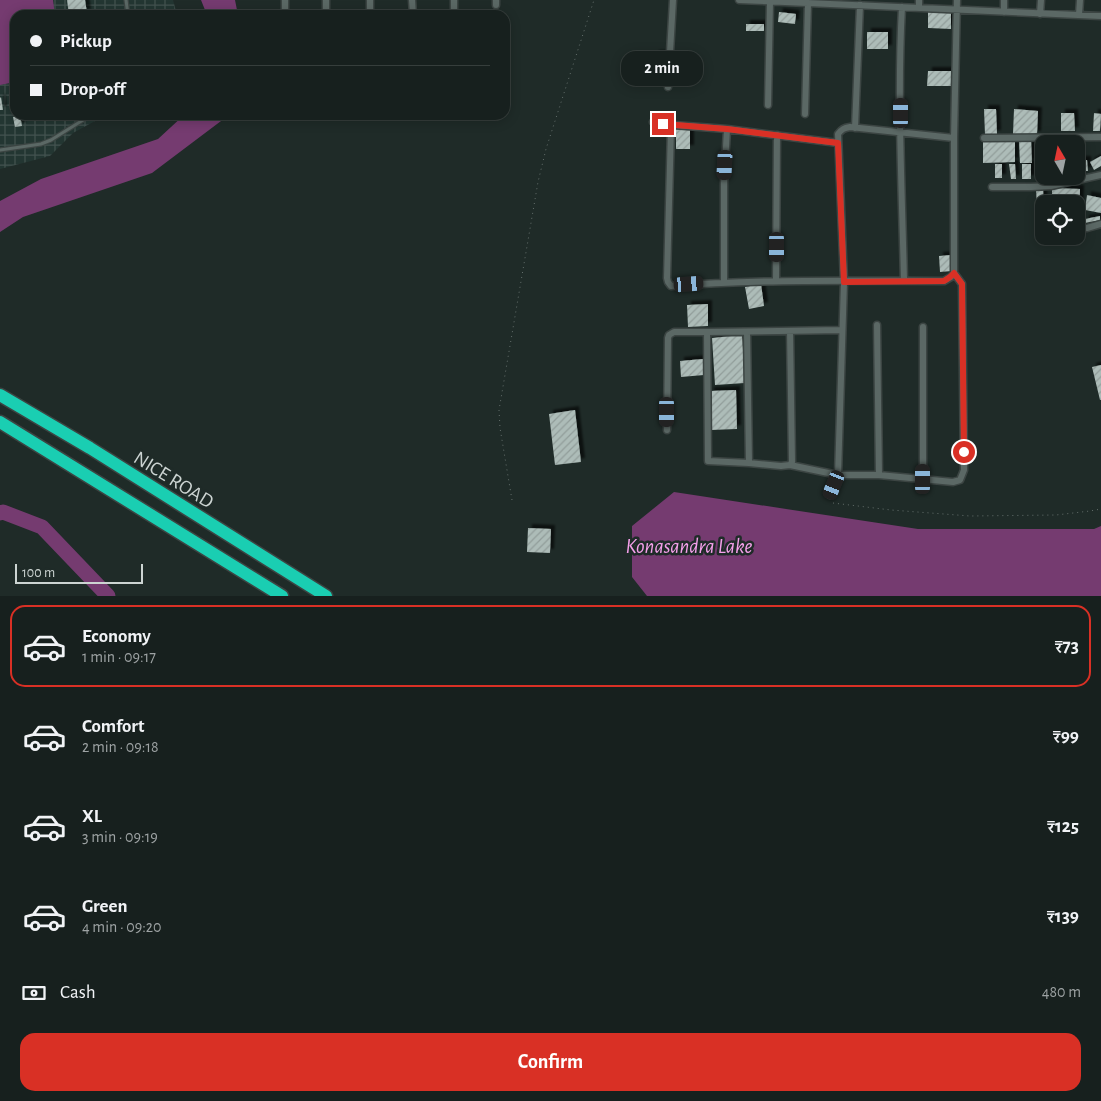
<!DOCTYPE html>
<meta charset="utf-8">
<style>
:root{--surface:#17201e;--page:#242d2b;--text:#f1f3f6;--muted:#9ea3a4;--line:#363e3c;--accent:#d93025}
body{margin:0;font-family:"Alegreya Sans",sans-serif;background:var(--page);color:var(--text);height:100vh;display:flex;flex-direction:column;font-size:19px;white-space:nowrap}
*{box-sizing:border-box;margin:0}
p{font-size:16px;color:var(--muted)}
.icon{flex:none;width:28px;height:28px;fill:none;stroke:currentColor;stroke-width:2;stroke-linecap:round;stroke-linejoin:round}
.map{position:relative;height:596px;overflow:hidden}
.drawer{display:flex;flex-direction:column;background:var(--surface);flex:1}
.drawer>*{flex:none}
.hud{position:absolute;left:10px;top:10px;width:500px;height:110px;border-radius:15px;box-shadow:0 2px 12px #0003,0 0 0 1px var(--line);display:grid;align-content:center;height:110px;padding:0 20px;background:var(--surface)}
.needle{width:32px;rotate:351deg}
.buttons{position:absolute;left:1035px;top:135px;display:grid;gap:10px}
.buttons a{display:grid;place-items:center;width:50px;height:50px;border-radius:10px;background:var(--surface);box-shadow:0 2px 12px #0003,0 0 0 1px var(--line);font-size:25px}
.scale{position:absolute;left:15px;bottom:12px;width:128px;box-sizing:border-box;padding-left:5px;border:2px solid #ccd4d2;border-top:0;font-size:14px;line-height:18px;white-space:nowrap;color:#ccd4d2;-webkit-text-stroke:4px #1f2b28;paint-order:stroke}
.end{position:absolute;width:22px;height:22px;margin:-11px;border:6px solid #d93025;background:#fff;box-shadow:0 0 0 2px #fff}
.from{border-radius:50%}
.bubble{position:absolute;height:35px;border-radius:15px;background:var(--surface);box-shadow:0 2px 12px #0003,0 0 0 1px var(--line);font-size:16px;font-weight:700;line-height:35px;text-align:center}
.car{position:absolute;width:15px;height:30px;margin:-15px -8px;border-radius:6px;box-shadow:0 0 4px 1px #0007;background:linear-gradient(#222 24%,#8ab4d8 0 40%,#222 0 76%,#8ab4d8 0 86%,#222 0)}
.hud b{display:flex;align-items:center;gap:18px;height:48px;font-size:19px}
.hud b+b{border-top:1px solid var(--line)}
.hud i{width:12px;height:12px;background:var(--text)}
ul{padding:9px 0 0;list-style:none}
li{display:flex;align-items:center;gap:15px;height:82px;margin:0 10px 8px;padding:0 10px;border:2px solid transparent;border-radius:15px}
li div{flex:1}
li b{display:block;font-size:19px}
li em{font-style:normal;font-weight:700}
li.current{border-color:var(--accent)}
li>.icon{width:45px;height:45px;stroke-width:1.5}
.pay{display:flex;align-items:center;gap:12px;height:55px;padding:0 20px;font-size:19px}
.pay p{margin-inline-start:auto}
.button{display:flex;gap:10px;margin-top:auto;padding:10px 20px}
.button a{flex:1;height:58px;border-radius:15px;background:var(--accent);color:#fff;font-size:20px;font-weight:700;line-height:58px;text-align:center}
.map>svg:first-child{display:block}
.industrial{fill:url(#industrial-grid)}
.water{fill:#753b70}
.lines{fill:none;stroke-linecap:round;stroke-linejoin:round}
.river{stroke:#753b70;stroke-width:15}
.building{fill:url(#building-hatch);filter:url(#shadow)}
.service-casing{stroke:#3c4543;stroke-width:5.5}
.minor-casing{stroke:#3c4543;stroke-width:9}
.motorway-casing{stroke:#3c4543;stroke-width:15}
.path{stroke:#65706d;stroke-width:1;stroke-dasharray:1 4;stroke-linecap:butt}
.service{stroke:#5b6865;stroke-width:3}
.minor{stroke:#5b6865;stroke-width:6}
.motorway{stroke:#1aceb2;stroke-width:12}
.route{stroke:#d93025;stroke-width:6}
.labels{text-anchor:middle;stroke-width:5;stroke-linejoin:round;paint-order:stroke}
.street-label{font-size:20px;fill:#ccd4d2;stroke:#1f2b28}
.water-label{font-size:21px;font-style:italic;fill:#f5a0eb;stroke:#1f2b28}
</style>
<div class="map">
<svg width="1101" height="596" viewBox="0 0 1101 596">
<defs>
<pattern id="industrial-grid" width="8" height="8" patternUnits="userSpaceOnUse" patternTransform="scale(1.25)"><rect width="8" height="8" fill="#233632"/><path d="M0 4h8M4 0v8" fill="none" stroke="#42524f"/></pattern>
<pattern id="building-hatch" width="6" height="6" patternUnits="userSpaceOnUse" patternTransform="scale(1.25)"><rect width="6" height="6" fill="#adbcb8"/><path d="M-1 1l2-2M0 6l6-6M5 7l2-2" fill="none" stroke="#919d9a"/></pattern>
<filter id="shadow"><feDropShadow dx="4" dy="-4" stdDeviation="1" flood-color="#0009"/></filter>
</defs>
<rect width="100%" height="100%" fill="#1f2b28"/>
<!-- industrial -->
<path class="industrial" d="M0,0H173L177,15H15V115H106L73,133L50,156L0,169Z"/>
<!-- water -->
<path class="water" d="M0,0H53L55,15H15V82L0,85Z
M201,0H235L238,15H207Z
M184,115H229L152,173L23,217L0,232V201L41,179L158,139Z
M674,492L918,529H1094L1101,526V596H647L632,577V526Z"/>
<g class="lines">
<!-- river -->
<path class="river" d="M0,513L3,512L42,527L108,596"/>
</g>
<!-- building -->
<path class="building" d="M67,0H85L87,13L69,15Z
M779,12L796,14L795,24L778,22Z
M928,12L951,13V29L928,28Z
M746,24H764V31H746Z
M867,32H888V49H867Z
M655,54H664L665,66H656Z
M928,71H954V86H927Z
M1,97L3,110H0V98Z
M984,109H996L997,134L985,135Z
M1014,109L1038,111L1037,135L1013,134Z
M1061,113H1074L1075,131H1061Z
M1094,113L1101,114L1100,131H1093Z
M20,115L22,126L15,127L13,117Z
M676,129H690V149H676Z
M1031,139L1032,163H1020L1019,140Z
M1036,141H1065V144H1044V161H1036Z
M983,142H1015V162L983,163Z
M1101,156V166L1094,170L1090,162Z
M1076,160H1087L1088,171H1076Z
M995,164H1002V178H995Z
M1009,164H1015L1016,179H1011Z
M1022,164H1031V179H1022Z
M1041,164H1044V176H1063V179L1041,178Z
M1036,188H1043L1044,210H1037Z
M1052,188L1080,189L1079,225H1076V204H1052Z
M1087,195L1101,198V213L1085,210Z
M1100,216V220L1085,223V219Z
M951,255L952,271L940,272L939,256Z
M761,284L764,306L749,309L745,287Z
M708,304V326L688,327L687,305Z
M742,335L745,383L715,385L712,338Z
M703,359L704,375L681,377L680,361Z
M1101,365V400H1100L1092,367Z
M736,390L737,429L711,430L710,391Z
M575,410L581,462L555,465L549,414Z
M528,528L551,529L550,553L527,552Z"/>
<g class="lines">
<defs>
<path id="service" d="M126,0L128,15
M0,150L41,144L51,140L91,115"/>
<path id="minor" d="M285,0V15
M326,0V15
M370,0V15
M412,0L413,15
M454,0V13
M496,0V5
M739,0L1101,16
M902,7C897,98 902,190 904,281
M919,8V0
M1004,12V0
M1040,14L1041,0
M1079,15L1080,0
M668,87L673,0
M768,105L770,2
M805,114L808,3
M653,122L674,125
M855,128L860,5
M984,138L1101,137
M838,143L727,129L673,125L671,128L667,278L668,282L671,286C762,279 853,281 944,281L951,277L954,273V138L957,0
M992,187H1031L1051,186L1101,175
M1087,228L1101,224
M776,281L777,135
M724,282V183L727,129
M877,325L879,475
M707,332L708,461L749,463L781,466L790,465L792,462L790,331
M747,332L749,463
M667,430L668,338L669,335L674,332H707L842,330
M790,465L838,475H879L953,482L960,480L964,470L962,284L954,273
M923,479V327
M830,495L838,475L844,282L838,134C842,129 844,128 850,127L954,138"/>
<path id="motorway" d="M0,395L90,448L326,596
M0,422L282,596"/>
</defs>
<!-- service casing -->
<use href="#service" class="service-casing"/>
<!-- minor casing -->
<use href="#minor" class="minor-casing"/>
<!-- motorway casing -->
<use href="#motorway" class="motorway-casing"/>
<!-- path -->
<path class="path" d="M512,500L500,428L499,410L538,182L546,149L594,0
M833,503L891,510L970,516L1056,515L1090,511L1101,509"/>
<!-- service -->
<use href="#service" class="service"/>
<!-- minor -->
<use href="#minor" class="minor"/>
<!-- motorway -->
<use href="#motorway" class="motorway"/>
</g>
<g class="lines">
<!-- route -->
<path class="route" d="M663,124L727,129L838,143L844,282L944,281L950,277L954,273L962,284L964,452"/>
</g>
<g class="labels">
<!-- street labels -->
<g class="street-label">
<text transform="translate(174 479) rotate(32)" y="7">NICE ROAD</text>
</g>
<!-- water labels -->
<g class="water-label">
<text x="689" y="553">Konasandra Lake</text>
</g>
</g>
</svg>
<div class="buttons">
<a><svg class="needle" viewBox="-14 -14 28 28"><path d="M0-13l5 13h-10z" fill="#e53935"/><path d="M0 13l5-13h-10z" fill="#9ea3a4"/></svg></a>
<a><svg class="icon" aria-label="locate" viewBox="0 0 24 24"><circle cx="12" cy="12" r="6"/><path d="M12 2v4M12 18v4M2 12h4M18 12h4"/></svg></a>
</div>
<div class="scale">100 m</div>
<i class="end from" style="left:964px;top:452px"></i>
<i class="end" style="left:663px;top:124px"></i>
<div class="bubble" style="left:621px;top:51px;width:82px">2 min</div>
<i class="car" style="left:901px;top:113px;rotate:0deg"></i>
<i class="car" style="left:725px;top:165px;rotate:183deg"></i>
<i class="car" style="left:777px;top:247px;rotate:180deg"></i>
<i class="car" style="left:689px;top:284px;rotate:86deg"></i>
<i class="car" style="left:667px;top:412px;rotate:180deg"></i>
<i class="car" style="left:923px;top:479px;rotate:0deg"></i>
<i class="car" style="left:834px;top:485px;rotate:202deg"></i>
<div class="hud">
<b><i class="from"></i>Pickup</b>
<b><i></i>Drop-off</b>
</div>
</div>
<section class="drawer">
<ul>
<li class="current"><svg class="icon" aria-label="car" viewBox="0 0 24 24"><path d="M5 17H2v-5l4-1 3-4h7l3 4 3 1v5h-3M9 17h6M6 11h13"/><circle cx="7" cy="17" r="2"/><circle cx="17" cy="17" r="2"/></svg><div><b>Economy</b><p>1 min · 09:17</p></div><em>₹73</em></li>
<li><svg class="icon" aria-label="car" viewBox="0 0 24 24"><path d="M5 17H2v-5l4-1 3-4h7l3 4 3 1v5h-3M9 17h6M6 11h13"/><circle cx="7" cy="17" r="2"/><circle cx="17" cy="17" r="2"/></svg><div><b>Comfort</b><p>2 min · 09:18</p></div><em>₹99</em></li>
<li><svg class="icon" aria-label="car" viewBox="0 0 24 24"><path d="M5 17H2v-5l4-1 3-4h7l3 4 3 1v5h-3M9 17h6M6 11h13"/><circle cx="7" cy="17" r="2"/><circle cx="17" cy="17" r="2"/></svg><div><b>XL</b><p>3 min · 09:19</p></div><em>₹125</em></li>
<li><svg class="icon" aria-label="car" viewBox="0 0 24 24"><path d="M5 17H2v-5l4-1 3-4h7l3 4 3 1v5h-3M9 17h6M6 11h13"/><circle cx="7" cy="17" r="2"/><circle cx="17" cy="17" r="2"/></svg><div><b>Green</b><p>4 min · 09:20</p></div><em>₹139</em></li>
</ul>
<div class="pay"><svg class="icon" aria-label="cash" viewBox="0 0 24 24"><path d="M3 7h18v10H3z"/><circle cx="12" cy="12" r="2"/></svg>Cash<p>480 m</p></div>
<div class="button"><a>Confirm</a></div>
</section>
